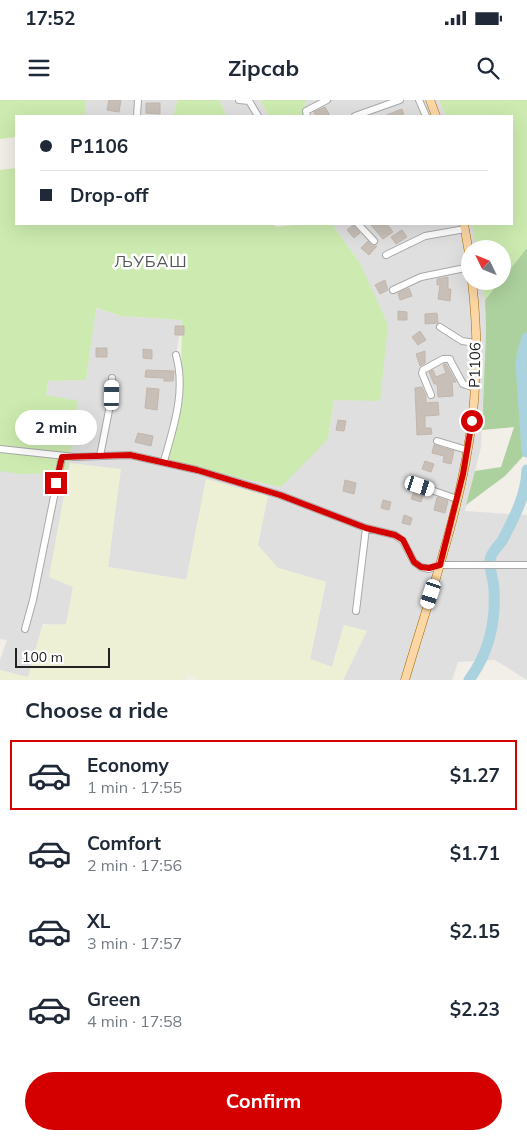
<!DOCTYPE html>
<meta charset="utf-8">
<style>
:root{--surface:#fff;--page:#f2f2f3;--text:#1f2937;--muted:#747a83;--line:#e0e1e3;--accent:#d40000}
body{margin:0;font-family:Mulish,sans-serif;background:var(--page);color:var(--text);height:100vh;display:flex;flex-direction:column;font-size:19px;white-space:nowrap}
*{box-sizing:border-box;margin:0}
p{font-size:16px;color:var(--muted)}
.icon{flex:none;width:28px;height:28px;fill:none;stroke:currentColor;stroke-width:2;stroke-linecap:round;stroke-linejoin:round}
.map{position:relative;height:580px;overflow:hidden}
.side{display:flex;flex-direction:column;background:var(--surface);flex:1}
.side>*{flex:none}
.guide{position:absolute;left:15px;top:15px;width:498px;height:110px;border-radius:0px;box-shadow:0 5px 20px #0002;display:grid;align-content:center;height:110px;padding:0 25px;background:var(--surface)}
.needle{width:32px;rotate:313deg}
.fabs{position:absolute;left:461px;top:140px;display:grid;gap:10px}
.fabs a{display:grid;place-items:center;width:50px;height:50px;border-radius:50%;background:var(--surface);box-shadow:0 5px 20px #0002;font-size:25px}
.scale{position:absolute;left:15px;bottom:12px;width:95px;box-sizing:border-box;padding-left:5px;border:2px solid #222;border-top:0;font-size:14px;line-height:18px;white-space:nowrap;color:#222;-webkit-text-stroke:4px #fff;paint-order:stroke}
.end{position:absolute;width:22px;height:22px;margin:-11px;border:6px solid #d40000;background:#fff;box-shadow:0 0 0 2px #fff}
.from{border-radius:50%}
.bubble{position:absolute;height:35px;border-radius:18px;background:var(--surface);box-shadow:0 5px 20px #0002;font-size:16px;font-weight:700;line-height:35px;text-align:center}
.car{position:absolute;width:15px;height:30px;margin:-15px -8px;border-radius:6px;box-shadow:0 0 4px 1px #0007;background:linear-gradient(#fff 24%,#345 0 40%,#fff 0 76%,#345 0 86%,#fff 0)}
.guide b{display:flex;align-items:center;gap:18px;height:48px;font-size:19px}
.guide b+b{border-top:1px solid var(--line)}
.guide i{width:12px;height:12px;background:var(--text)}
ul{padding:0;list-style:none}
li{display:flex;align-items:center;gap:15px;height:70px;margin:0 10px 8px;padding:0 15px;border:2px solid transparent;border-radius:0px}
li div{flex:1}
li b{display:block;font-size:19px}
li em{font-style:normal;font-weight:700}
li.current{border-color:var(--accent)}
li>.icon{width:45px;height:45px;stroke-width:1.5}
h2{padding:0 25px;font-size:22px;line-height:60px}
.primary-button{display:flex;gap:10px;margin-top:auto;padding:10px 25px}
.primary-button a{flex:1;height:58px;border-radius:30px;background:var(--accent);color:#fff;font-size:20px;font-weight:700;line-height:58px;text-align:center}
.status{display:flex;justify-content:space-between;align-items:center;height:35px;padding:0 25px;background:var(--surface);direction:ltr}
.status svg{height:14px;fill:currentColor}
header{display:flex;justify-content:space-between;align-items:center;height:65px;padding:0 25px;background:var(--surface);font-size:22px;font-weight:700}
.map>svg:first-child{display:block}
.residential{fill:#e0dfdf}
.farmland{fill:#eef0d5}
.grass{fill:#cdebb0}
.forest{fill:#add19e}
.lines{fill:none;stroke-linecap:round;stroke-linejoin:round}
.river{stroke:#aad3df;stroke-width:11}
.building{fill:#c7bfb8;stroke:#c4b6ab}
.minor-casing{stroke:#a9a9a9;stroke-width:8}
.major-casing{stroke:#a06b00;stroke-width:9}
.minor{stroke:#fff;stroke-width:6}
.major{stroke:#fcd6a4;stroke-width:8}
.route{stroke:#d40000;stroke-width:6}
.labels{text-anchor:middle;stroke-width:5;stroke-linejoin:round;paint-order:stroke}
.street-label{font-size:15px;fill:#222;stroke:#fff}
.neighbourhood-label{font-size:16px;letter-spacing:1px;fill:#555;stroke:#fff}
</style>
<div class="status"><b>17:52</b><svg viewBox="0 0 49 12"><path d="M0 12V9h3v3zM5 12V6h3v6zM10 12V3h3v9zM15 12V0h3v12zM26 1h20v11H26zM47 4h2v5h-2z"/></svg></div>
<header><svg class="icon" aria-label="menu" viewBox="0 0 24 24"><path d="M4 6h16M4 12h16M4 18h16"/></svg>Zipcab<svg class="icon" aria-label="search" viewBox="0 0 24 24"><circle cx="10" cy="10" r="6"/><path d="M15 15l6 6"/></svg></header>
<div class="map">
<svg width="527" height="580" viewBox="0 0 527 580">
<rect width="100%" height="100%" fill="#f2efe9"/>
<!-- residential -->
<path class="residential" d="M85,0H178L173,16H85Z
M219,0H260L269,16H227Z
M305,0H439L446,16H304Z
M332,124H475L480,149H470V181H484L486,230L481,347L465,411L527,415V580L495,560L458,562L452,580H343L366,531L344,525L332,567L310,559L326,482L278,468L257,445L206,379L187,480L108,467L120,371L73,487L66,525L43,524L28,578L0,570V560L7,540L0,539V341L46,295L48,281L86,280L95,208L121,216L182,220L176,255L181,270L328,339L334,300H380L360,163Z"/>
<!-- farmland -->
<path class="farmland" d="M70,363L121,369L108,467L186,480L206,379L268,396L258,445L278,468L326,482L310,559L332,567L344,525L367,531L343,580H198V577L186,576V580H0V570L28,577L42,526L66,524L73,487L49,477Z"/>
<!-- grass -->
<path class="grass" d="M0,0H85V16H16V37L0,39Z
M178,0H219L227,16H173Z
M260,0H305L304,16H269Z
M439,0H527V148L503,178L502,149H476L472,124H511V16H446Z
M16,68V124H274L276,127L302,124H332L360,163L388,225L380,301L334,300L328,339L281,387L164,361L175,322L181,270L182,220L121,216L96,208L86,280L48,281L46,295L78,301L67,373L20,374L0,371V70Z
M482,181H500L485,200Z"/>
<!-- forest -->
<path class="forest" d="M527,148V352L505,376L466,405L475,371L501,367L514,327L482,330L486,230L485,200L500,181H502L503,178Z"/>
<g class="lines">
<!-- river -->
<path class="river" d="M527,238L523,251L521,264L527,352
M469,580C489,553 496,523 494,490C494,480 489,470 490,460C490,454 498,446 502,441C514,418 526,396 527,370"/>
</g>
<!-- building -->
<path class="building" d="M109,0H121L119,12L107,10Z
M146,3H160V14L146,13Z
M325,7L330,16H316L314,12Z
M402,9L404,16H384Z
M370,124H387L393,132L383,139Z
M353,125L360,133L354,138L347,130Z
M402,130L407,137L396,144L391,137Z
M368,141L372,146H377L369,155L361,148Z
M448,177V189H451L450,201L438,199L440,185H437V179Z
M385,180L388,190L380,194L375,185Z
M409,188L412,196L400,200L398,193Z
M398,211L407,212V220H398Z
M437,213L438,223L425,224V214Z
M175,226H184V235H175Z
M420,231L426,240L418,245L412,237Z
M96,248H107V257H96Z
M143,249L152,250V259L143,258Z
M425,251V263L420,266L416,254Z
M444,264H446L456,282H452L453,296L438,297L437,284H434L429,272L433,270L436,277L446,273L443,265Z
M146,270L174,271L173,281H164V278L145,277Z
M422,287L426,296V303L438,302L439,315L425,316V328H431L432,334L417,335L415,288Z
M147,288L159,289L157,310L145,308Z
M338,320L346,321L344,331L336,330Z
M138,333L153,336L151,346L135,342Z
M434,345L454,351L451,364L443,362L444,356L432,353Z
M425,361L434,364L431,372L422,369Z
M345,380L356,383L354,394L343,391Z
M415,389L424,393L421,402L411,399Z
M437,397L448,401L445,413L434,410Z
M383,400L391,402L389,410L381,408Z
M404,415L412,418L410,425L402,423Z"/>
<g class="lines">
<defs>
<path id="minor" d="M239,0L249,1L258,16
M419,0L426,16
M137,16L138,0
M307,16L306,11L327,0
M355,16L400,0
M358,124L374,141
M386,155L425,136L465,129
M393,190L421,177L470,167
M440,227L462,241L476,243
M431,295L422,273L423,270L443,259H450L451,262L463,284L475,288
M437,341L467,350
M0,349L75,357L130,355L197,370L280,395L366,428L395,435L403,441L414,462L421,467L429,469L440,465H527
M100,356L112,295V278
M164,361C174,326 186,291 176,255
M420,386L457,399
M356,511L366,428
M25,529L33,500L62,357"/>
<path id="major" d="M430,0L436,16
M464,124L470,159
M405,580C433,485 469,388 475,288C478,252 476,216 472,181"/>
</defs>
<!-- minor casing -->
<use href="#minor" class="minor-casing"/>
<!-- major casing -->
<use href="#major" class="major-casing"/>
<!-- minor -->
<use href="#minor" class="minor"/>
<!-- major -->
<use href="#major" class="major"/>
</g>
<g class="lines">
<!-- route -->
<path class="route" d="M56,383L62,357L130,355L197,370L280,395L366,428L395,435L403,440L414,462L421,467L429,468L440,465L463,374L472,321"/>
</g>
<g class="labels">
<!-- street labels -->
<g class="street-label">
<text transform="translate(475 265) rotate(-89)" y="5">P1106</text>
</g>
<!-- neighbourhood labels -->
<g class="neighbourhood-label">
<text x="151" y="167">ЉУБАШ</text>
</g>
</g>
</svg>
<div class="fabs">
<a><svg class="needle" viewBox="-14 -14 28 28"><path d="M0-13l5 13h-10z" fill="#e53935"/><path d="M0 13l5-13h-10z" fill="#747a83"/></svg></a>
</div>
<div class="scale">100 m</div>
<i class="end from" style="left:472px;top:321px"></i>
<i class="end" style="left:56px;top:383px"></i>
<div class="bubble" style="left:15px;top:310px;width:82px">2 min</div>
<i class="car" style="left:112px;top:295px;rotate:1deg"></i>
<i class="car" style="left:420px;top:386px;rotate:108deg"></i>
<i class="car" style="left:431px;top:494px;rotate:198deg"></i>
<div class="guide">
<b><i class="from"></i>P1106</b>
<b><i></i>Drop-off</b>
</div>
</div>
<section class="side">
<h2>Choose a ride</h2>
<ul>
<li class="current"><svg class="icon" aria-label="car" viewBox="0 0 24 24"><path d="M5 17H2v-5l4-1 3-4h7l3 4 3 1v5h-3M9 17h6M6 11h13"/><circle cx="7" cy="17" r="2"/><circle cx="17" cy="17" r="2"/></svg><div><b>Economy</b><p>1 min · 17:55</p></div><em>$1.27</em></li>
<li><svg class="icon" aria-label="car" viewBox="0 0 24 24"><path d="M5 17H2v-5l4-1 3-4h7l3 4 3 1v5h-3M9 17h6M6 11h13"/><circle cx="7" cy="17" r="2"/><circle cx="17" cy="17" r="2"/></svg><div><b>Comfort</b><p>2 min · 17:56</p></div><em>$1.71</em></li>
<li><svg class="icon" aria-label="car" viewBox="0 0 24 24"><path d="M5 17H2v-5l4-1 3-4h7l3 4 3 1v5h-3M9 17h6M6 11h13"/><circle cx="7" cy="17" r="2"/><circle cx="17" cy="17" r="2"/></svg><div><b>XL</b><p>3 min · 17:57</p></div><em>$2.15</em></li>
<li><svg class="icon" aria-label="car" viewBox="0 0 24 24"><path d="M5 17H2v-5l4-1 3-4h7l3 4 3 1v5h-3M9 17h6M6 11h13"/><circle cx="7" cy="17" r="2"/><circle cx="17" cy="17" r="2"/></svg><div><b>Green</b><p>4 min · 17:58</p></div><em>$2.23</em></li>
</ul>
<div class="primary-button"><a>Confirm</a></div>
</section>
